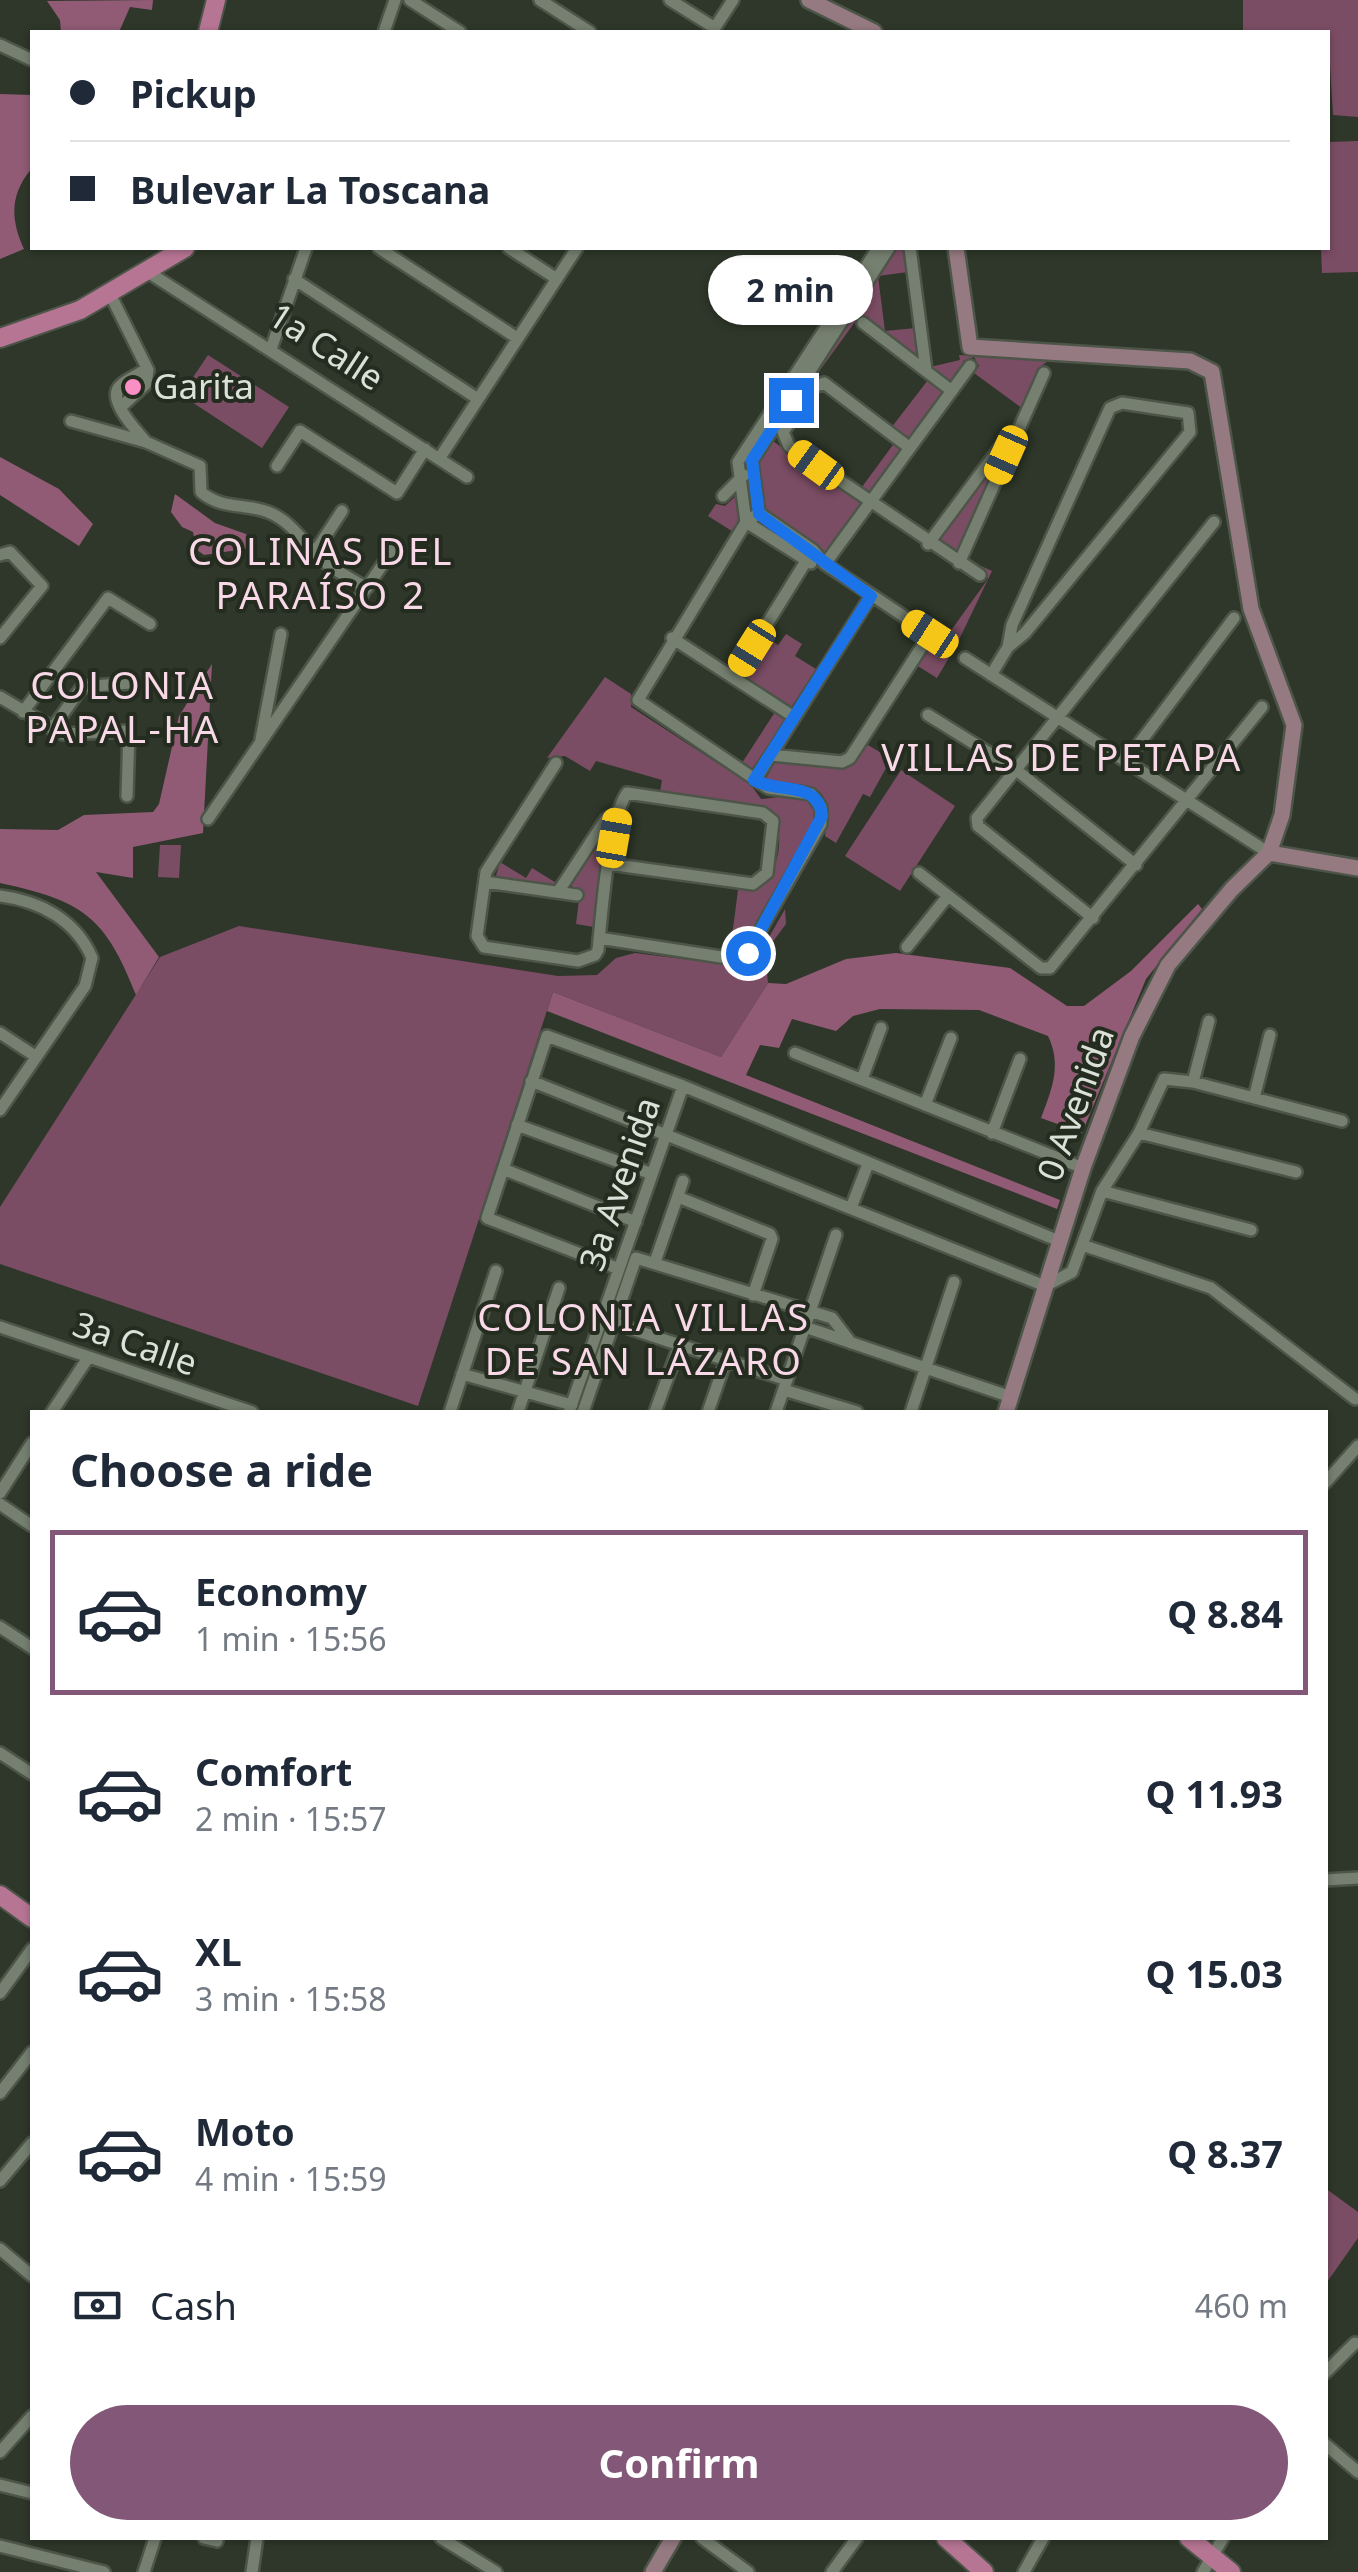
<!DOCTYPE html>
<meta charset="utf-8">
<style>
:root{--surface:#fff;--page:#f6f6f7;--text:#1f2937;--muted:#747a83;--line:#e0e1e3;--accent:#825777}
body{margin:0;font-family:"Noto Sans",sans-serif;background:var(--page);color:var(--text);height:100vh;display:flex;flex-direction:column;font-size:38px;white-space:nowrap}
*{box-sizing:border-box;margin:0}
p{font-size:32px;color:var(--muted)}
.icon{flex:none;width:55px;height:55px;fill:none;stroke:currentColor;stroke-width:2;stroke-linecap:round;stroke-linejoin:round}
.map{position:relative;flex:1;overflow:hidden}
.sheet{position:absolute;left:30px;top:1410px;width:1298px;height:1130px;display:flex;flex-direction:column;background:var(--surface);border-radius:0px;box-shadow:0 2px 8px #0004}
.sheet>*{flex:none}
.guide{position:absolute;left:30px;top:30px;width:1300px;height:220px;border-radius:0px;box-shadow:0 2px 8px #0004;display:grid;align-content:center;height:220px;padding:0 40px;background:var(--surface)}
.end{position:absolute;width:45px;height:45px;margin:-22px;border:12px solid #1a73e8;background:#fff;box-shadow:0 0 0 5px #fff}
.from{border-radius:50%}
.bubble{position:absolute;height:70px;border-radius:35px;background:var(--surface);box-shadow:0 2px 8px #0004;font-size:32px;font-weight:700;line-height:70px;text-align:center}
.car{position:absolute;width:30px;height:60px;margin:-30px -15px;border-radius:12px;box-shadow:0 0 8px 2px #0007;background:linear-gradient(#f5c518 24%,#345 0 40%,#f5c518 0 76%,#345 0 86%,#f5c518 0)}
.guide b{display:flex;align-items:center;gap:35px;height:95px;font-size:38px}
.guide b+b{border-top:2px solid var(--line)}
.guide i{width:25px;height:25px;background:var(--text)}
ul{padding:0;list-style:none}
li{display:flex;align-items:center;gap:30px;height:165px;margin:0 20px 15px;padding:0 20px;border:5px solid transparent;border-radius:0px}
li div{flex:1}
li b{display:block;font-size:38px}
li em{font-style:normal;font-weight:700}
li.on{border-color:var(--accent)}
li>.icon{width:90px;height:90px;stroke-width:1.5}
h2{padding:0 40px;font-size:45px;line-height:120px}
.pay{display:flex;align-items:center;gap:25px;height:110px;padding:0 40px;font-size:38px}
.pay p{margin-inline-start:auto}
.action{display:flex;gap:20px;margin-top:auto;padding:20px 40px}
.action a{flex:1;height:115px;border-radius:60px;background:var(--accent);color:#fff;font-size:40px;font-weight:700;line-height:115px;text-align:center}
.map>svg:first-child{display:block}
.green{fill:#7b4d64}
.forest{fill:#915b75}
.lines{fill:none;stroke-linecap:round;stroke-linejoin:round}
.minor-casing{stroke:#4d5549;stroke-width:16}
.secondary-casing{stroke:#4d5549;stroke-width:20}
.primary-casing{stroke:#4d5549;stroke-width:22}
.minor{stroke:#768070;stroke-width:11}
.secondary{stroke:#967a82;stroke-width:15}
.primary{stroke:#b77594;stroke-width:18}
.route{stroke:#1a73e8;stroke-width:12}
.poi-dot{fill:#fa8fc6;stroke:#242c1f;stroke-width:4}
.labels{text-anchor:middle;stroke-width:8;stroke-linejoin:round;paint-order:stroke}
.street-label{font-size:35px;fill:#dbe1d8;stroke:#242c1f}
.poi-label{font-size:35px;fill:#dbe1d8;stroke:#242c1f;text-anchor:start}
.neighbourhood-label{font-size:38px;letter-spacing:2.5px;fill:#f9d9e8;stroke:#242c1f}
</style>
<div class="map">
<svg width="1358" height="2572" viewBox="0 0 1358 2572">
<rect width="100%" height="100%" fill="#2e3729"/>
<!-- green -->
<path class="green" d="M1243,0H1358V117L1333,115L1328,32H1243Z
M1358,141V272L1322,273L1321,248H1328V142Z
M896,248L906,252L908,272L878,276L885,331L916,328L920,361L872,324L869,317L860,315L770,439L862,505L829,551H822L764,512L757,459Z
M208,355L289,407L262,448L181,395Z
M959,355L1048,361L1037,369L1038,379L1023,409L974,373L979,366L974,357L963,361L964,370L952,384L930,367L960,360Z
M928,380L946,393L910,441L891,428Z
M1022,419L959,563L928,544Z
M895,442L904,449L868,497L859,491Z
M737,495L741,524L735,533L708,516L716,504L725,506Z
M981,566L992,571L955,648L954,640L947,636L988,579Z
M786,634L802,644L795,656L816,669L790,709L740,676L766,636L778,645Z
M931,642L943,652L953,651L937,678L916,665Z
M605,677L631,694V707L751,785L761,799L798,795L813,804V823L752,939L740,950L730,952L738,890C775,889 784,853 777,820L660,792L662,780L596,761L590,771L565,756L547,758Z
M775,712L786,719L752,769L742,763Z
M868,745L891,759L870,797L863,794L836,843L825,836C833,784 817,785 771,782L766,778L776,761L846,766Z
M901,770L955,806L900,891L845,856Z
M608,826L594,927L576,924L580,892L569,884Z
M160,845H181L179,878L158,877Z
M500,862L526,878L532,868L558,884L555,887L495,879Z
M785,909L786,924L765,952L768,983L721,1057L553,992L418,1406L0,1264V1207L160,957L239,926L558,976L597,975L616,958L635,953L739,966L760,953Z
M1325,2188L1358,2212V2238L1325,2285Z"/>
<!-- forest -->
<path class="forest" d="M153,0L152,10L130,7L119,32H61L60,20L47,1Z
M0,94L32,95V168C10,194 10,219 24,249L0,259Z
M0,457L59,489L93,524L79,546L0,495Z
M175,494L215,523L246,534L257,547L204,555L197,550L193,532L182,527L171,512Z
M212,664L203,833L133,847V878L96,872L159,957L136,995C105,916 83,901 0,883V829L58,830L84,815L153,812L159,804L179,716Z
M1198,904L1202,909L1146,979L1082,1133L1041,1118C1052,1089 1062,1065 1048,1036L979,1010L880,1009L853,1016L836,1031L792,1019L779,1048L760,1045L746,1075L1060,1200L1057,1209L547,1011L553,992L721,1057L768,983L786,984L846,959L896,953L1010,968L1067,1006H1084L1131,971Z"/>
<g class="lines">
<defs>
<path id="minor" d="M410,0L460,32
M540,0L590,32
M670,0L715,28
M384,32L395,0
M712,32L733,0
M0,45L32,60
M379,248L517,338
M509,248L557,279
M910,248L926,370
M148,272L467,477
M294,279L478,399
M110,294L148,370L146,384L121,407
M863,323L952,391
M271,349L306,248
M71,421L146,442L200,466L201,492C222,510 245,503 268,512C293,521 307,549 326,563C339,573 353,580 367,588
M146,442C137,431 106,400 120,386C127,378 140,375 147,368
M910,448L824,383L814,387L783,432L789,446L980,575
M439,459L577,248
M277,466L300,431L397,493L425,449
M723,496L744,475
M759,513L752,461L889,248
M759,513L813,550L825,564L947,645
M746,522L738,462L878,248
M746,522L811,563
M928,544L1010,434
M317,549L342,511
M0,555L10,552L42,586L0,638
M959,563L1044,373
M825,564L970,366
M672,638L794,717
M965,658L1269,853
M991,675L1008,647L1025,633L1190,432L1188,413L1122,403L1110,408L1012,625L1008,647
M734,677L813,550
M0,697L63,734L129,731L127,796
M23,712L108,598L150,624
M928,715L1015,769L1136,865
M52,729L82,687L130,683
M261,739L281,634
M771,755L842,762L850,758L930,634
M1126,761L1234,618
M556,763L486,872L477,936L484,947L578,961L595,955L598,950C602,913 608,821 627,793L763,813L773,821L767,873L753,884L609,864
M755,780L871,596
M208,819L396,545
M919,873L1041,968H1050L1262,707
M485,882L577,895
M558,892L606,819L619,812
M0,896C40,901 76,920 92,958L85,986L0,1110
M1093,918L978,826L977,818L1214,522
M599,938L721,957L747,953L821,824V807L811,794L768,788L638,700L746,522L759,513
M907,947L948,896
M0,1033L35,1056
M795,1053L1083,1168
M862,1079L881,1028
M531,1081L1045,1286L1072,1272L1102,1191L1139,1133L1164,1079L1193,1082L1342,1121
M1193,1082L1209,1021
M1254,1098L1270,1035
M925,1105L951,1038
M517,1125L652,1174
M992,1133L1020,1059
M1139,1133L1296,1172
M503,1169L636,1222
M1102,1191L1251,1230
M678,1197L770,1234L772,1239L753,1295
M851,1208L868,1164
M1085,1246L1211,1288L1355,1399
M655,1262L683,1181
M619,1269L487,1218L547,1036L683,1086L1059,1241
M613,1323L787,1380
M0,1327L252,1412
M805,1327L1011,1397
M462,1374L572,1405
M784,1390L857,1412
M52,1412L88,1358
M450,1412L496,1271
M518,1412L559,1288
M569,1412L683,1086
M583,1412L636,1258L832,1318L851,1343
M655,1412L680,1344
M708,1412L726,1360
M776,1412L836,1235
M911,1412L954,1282
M1325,1483L1358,1446
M0,1493L32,1443
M0,1504L32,1526
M0,1627L32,1648
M0,1753L32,1774
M1325,1880L1358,1878
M0,1993L32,1949
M0,2093L32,2052
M0,2181L32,2143
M0,2249L32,2276
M1325,2373L1355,2343
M1325,2444L1358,2472
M0,2452L32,2416
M0,2485L32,2493
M204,2538L217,2541
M441,2538L496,2572
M702,2538L748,2572
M0,2546L104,2572
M144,2572L155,2538
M252,2572L257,2538
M832,2572L857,2538
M1024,2572L1043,2538
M1203,2572L1223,2538"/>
<path id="secondary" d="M809,0L874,32
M956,248L970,347L1190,361L1212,372L1251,609L1294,725L1282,815L1269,853L1232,889L1168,965L1132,1036L1083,1168L1006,1412
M1269,853L1358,868
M653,2572L673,2538"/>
<path id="primary" d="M208,32L216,0
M0,338L80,310L185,248
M0,1895L32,1918
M946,2538L984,2572
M1189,2538L1231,2572"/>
</defs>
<!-- minor casing -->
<use href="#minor" class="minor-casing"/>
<!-- secondary casing -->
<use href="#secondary" class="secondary-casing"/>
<!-- primary casing -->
<use href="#primary" class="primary-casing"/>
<!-- minor -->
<use href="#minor" class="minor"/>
<!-- secondary -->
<use href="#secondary" class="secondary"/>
<!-- primary -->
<use href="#primary" class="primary"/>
</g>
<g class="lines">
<!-- route -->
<path class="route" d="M748,953L822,816C819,780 778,794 754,780L871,596L759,514L752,460L791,400"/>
</g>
<!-- markers -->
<circle class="poi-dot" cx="133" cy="387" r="10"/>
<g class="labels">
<!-- street labels -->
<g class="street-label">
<text transform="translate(326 347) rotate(33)" y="12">1a Calle</text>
<text transform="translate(1076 1104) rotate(-70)" y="12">0 Avenida</text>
<text transform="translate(620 1184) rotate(-71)" y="12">3a Avenida</text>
<text transform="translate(135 1344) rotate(19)" y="12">3a Calle</text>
</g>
<!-- poi labels -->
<g class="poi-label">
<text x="153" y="399">Garita</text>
</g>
<!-- neighbourhood labels -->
<g class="neighbourhood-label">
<text x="321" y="565">COLINAS DEL<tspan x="321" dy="44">PARAÍSO 2</tspan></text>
<text x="123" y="699">COLONIA<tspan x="123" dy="44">PAPAL-HA</tspan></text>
<text x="1062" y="771">VILLAS DE PETAPA</text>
<text x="644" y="1331">COLONIA VILLAS<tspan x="644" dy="44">DE SAN LÁZARO</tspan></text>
</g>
</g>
</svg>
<i class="end from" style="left:748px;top:953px"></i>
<i class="end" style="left:791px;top:400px"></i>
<div class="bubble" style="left:708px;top:255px;width:165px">2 min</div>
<i class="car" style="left:1006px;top:455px;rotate:204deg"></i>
<i class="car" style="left:816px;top:465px;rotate:306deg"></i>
<i class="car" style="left:930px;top:634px;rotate:303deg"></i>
<i class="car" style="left:752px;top:648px;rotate:212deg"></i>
<i class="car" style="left:614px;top:838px;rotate:10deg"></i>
<div class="guide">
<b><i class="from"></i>Pickup</b>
<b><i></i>Bulevar La Toscana</b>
</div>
<section class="sheet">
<h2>Choose a ride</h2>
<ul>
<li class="on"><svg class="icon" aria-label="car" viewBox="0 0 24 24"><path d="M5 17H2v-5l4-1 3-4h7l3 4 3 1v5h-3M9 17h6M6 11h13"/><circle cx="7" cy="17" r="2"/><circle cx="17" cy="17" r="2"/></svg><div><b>Economy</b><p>1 min · 15:56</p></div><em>Q 8.84</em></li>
<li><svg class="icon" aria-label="car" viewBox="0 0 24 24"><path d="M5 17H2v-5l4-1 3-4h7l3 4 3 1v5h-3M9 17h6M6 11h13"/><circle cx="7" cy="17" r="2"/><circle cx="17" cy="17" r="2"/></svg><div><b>Comfort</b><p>2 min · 15:57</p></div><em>Q 11.93</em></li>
<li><svg class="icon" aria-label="car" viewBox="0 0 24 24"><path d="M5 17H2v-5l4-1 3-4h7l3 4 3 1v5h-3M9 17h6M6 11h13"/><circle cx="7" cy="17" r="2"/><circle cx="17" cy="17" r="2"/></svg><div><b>XL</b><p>3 min · 15:58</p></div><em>Q 15.03</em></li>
<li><svg class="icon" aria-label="car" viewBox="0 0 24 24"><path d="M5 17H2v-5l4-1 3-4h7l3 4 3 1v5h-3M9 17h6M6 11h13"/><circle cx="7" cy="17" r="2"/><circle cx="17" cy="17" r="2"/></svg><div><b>Moto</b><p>4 min · 15:59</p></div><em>Q 8.37</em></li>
</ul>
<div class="pay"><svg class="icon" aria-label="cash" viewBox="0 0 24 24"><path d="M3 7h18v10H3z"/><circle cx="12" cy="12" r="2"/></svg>Cash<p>460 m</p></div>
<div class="action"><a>Confirm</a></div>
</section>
</div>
